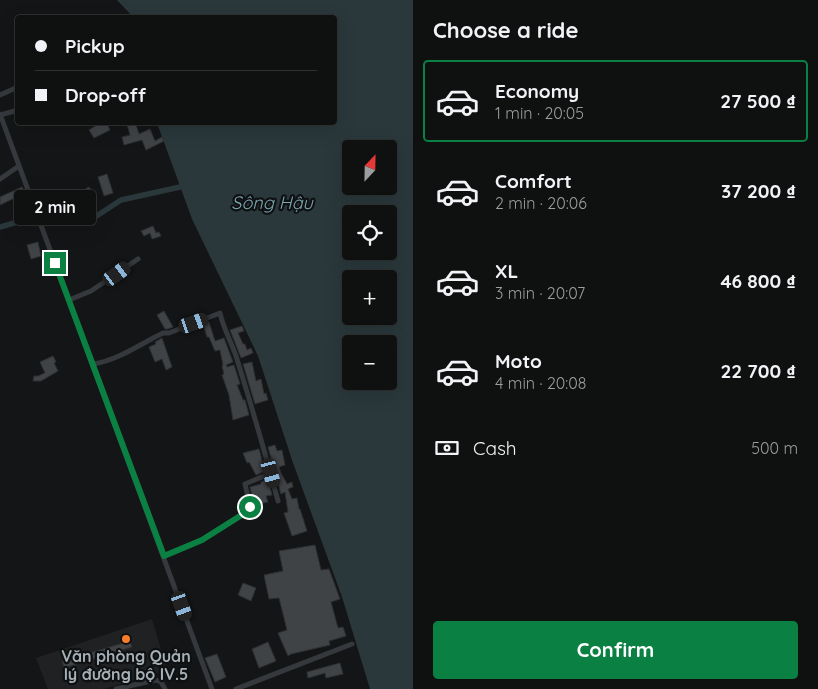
<!DOCTYPE html>
<meta charset="utf-8">
<style>
:root{--surface:#0f1010;--page:#181919;--text:#f1f3f6;--muted:#9b9d9f;--line:#2f3030;--accent:#0b8043}
body{margin:0;font-family:Quicksand,sans-serif;background:var(--page);color:var(--text);height:100vh;display:flex;flex-direction:column;font-size:19px;white-space:nowrap}
*{box-sizing:border-box;margin:0}
p{font-size:16px;color:var(--muted)}
.icon{flex:none;width:28px;height:28px;fill:none;stroke:currentColor;stroke-width:2;stroke-linecap:round;stroke-linejoin:round}
.map{position:relative;flex:1;overflow:hidden}
.side{display:flex;flex-direction:column;background:var(--surface);width:405px}
.side>*{flex:none}
.top-card{position:absolute;left:15px;top:15px;width:322px;height:110px;border-radius:5px;box-shadow:0 5px 20px #0002,0 0 0 1px var(--line);display:grid;align-content:center;height:110px;padding:0 20px;background:var(--surface)}
.needle{width:32px;rotate:22deg}
.buttons{position:absolute;left:342px;top:140px;display:grid;gap:10px}
.buttons a{display:grid;place-items:center;width:55px;height:55px;border-radius:5px;background:var(--surface);box-shadow:0 5px 20px #0002,0 0 0 1px var(--line);font-size:25px}
.end{position:absolute;width:22px;height:22px;margin:-11px;border:6px solid #0b8043;background:#fff;box-shadow:0 0 0 2px #fff}
.from{border-radius:50%}
.bubble{position:absolute;height:35px;border-radius:5px;background:var(--surface);box-shadow:0 5px 20px #0002,0 0 0 1px var(--line);font-size:16px;font-weight:700;line-height:35px;text-align:center}
.car{position:absolute;width:15px;height:30px;margin:-15px -8px;border-radius:6px;box-shadow:0 0 4px 1px #0007;background:linear-gradient(#222 24%,#8ab4d8 0 40%,#222 0 76%,#8ab4d8 0 86%,#222 0)}
.top-card b{display:flex;align-items:center;gap:18px;height:48px;font-size:19px}
.top-card b+b{border-top:1px solid var(--line)}
.top-card i{width:12px;height:12px;background:var(--text)}
ul{padding:0;list-style:none}
li{display:flex;align-items:center;gap:15px;height:82px;margin:0 10px 8px;padding:0 10px;border:2px solid transparent;border-radius:5px}
li div{flex:1}
li b{display:block;font-size:19px}
li em{font-style:normal;font-weight:700}
li.selected{border-color:var(--accent)}
li>.icon{width:45px;height:45px;stroke-width:1.5}
h2{padding:0 20px;font-size:22px;line-height:60px}
.pay{display:flex;align-items:center;gap:12px;height:55px;padding:0 20px;font-size:19px}
.pay p{margin-inline-start:auto}
.primary-button{display:flex;gap:10px;margin-top:auto;padding:10px 20px}
.primary-button a{flex:1;height:58px;border-radius:5px;background:var(--accent);color:#fff;font-size:20px;font-weight:700;line-height:58px;text-align:center}
main{display:flex;flex:1;min-height:0}
.map>svg:first-child{display:block}
.built{fill:#202123}
.water{fill:#2a383b;fill-rule:evenodd}
.lines{fill:none;stroke-linecap:round;stroke-linejoin:round}
.canal{stroke:#2a383b;stroke-width:5.5}
.building{fill:#404346;stroke:#2e2f32}
.street{stroke:#35383c;stroke-width:5}
.route{stroke:#0b8043;stroke-width:6}
.poi-dot{fill:#f77c2c;stroke:#0f1011;stroke-width:2}
.labels{text-anchor:middle;stroke-width:4.5;stroke-linejoin:round;paint-order:stroke}
.poi-label{font-size:16px;font-weight:bold;fill:#a6b0b7;stroke:#0f1011}
.water-label{font-size:18px;font-style:italic;fill:#7ca8b3;stroke:#0f1011}
</style>
<main>
<div class="map">
<svg width="413" height="689" viewBox="0 0 413 689">
<rect width="100%" height="100%" fill="#141516"/>
<!-- built -->
<path class="built" d="M152,619L167,670L104,689H48L36,658Z"/>
<!-- water -->
<path class="water" d="M117,0H413V689H370L342,597L293,463L258,356L192,219L157,123L335,122V18L133,17ZM351,149H389V186H351ZM351,214H389V251H351ZM351,279H389V316H351ZM351,344H389V381H351Z"/>
<g class="lines">
<!-- canal -->
<path class="canal" d="M0,227L31,218H49L69,221L95,217L121,200L180,187"/>
</g>
<!-- building -->
<path class="building" d="M102,122H106L110,130L94,138L89,130Z
M135,122L139,134L150,129L155,141L162,137L164,141L146,150L142,140L124,145L122,137L130,135L127,124Z
M107,174L113,193L104,196L98,177Z
M22,187L25,193L0,205V197Z
M89,187L96,199L87,205L80,192Z
M153,226L156,233L159,232L161,236L152,239L150,233L144,236L141,231Z
M38,242L41,256L31,259L27,245Z
M164,311L173,327L168,329H165L157,315Z
M209,322L215,341L224,338L233,362L226,365L227,367L234,365L240,384L237,385L243,400H245L249,415L233,420L229,395L222,375L224,374L222,366L223,365L220,350L215,351L209,337H207L203,324Z
M242,326L244,331L238,333L243,344H245L247,350L251,348L253,353L241,358L230,330Z
M162,338L172,367L166,370L162,359L155,362L149,347L156,344L155,342Z
M53,356L56,362L54,363L58,371L41,381H33L34,376H38L45,373L40,362Z
M252,362L256,381L261,379L264,394L266,393L268,400L255,404L243,364Z
M275,445L277,451L282,450L285,465L279,467L281,473L287,484L292,482L293,487L288,489L292,499L297,498L299,509H300L307,531L292,536L284,513L288,512L285,492L281,494L268,447Z
M259,449L265,471L256,475L249,462L247,463L243,453Z
M268,479L272,495L266,496L268,502L254,505L250,487L261,484V482Z
M315,545L321,570L329,569L340,599L331,602L338,628L343,627L346,636L329,641L330,645L291,654L288,656L278,633L287,630L279,598L269,599L264,575L283,571L279,551Z
M243,583L256,588L251,601L238,595Z
M130,641L132,647L64,668L62,661Z
M268,642L276,661L259,668L252,649Z
M217,654L226,677L215,682L205,658Z
M340,663L343,674L326,678L325,673L308,678L307,672Z"/>
<g class="lines">
<!-- street -->
<path class="street" d="M0,95L18,87
M0,114L212,689
M0,115L18,110
M0,179L19,166
M69,300L91,291L138,259
M93,364C119,360 140,344 163,333H169L220,313C223,327 231,342 236,356C251,404 265,452 278,501
M163,556L202,540L248,511L250,506L245,484L271,473
M116,689L156,680L161,682L165,689
M236,689L352,644"/>
</g>
<g class="lines">
<!-- route -->
<path class="route" d="M55,263L164,556L202,540L248,511L250,507"/>
</g>
<!-- markers -->
<circle class="poi-dot" cx="126" cy="639" r="5"/>
<g class="labels">
<!-- poi labels -->
<g class="poi-label">
<text x="126" y="662">Văn phòng Quản<tspan x="126" dy="18">lý đường bộ IV.5</tspan></text>
</g>
<!-- water labels -->
<g class="water-label">
<text x="272" y="209">Sông Hậu</text>
</g>
</g>
</svg>
<div class="buttons">
<a><svg class="needle" viewBox="-14 -14 28 28"><path d="M0-13l5 13h-10z" fill="#e53935"/><path d="M0 13l5-13h-10z" fill="#9b9d9f"/></svg></a>
<a><svg class="icon" aria-label="locate" viewBox="0 0 24 24"><circle cx="12" cy="12" r="6"/><path d="M12 2v4M12 18v4M2 12h4M18 12h4"/></svg></a>
<a>+</a>
<a>−</a>
</div>
<i class="end from" style="left:250px;top:507px"></i>
<i class="end" style="left:55px;top:263px"></i>
<div class="bubble" style="left:14px;top:190px;width:82px">2 min</div>
<i class="car" style="left:117px;top:274px;rotate:54deg"></i>
<i class="car" style="left:194px;top:323px;rotate:71deg"></i>
<i class="car" style="left:271px;top:473px;rotate:165deg"></i>
<i class="car" style="left:182px;top:606px;rotate:160deg"></i>
<div class="top-card">
<b><i class="from"></i>Pickup</b>
<b><i></i>Drop-off</b>
</div>
</div>
<section class="side">
<h2>Choose a ride</h2>
<ul>
<li class="selected"><svg class="icon" aria-label="car" viewBox="0 0 24 24"><path d="M5 17H2v-5l4-1 3-4h7l3 4 3 1v5h-3M9 17h6M6 11h13"/><circle cx="7" cy="17" r="2"/><circle cx="17" cy="17" r="2"/></svg><div><b>Economy</b><p>1 min · 20:05</p></div><em>27 500 ₫</em></li>
<li><svg class="icon" aria-label="car" viewBox="0 0 24 24"><path d="M5 17H2v-5l4-1 3-4h7l3 4 3 1v5h-3M9 17h6M6 11h13"/><circle cx="7" cy="17" r="2"/><circle cx="17" cy="17" r="2"/></svg><div><b>Comfort</b><p>2 min · 20:06</p></div><em>37 200 ₫</em></li>
<li><svg class="icon" aria-label="car" viewBox="0 0 24 24"><path d="M5 17H2v-5l4-1 3-4h7l3 4 3 1v5h-3M9 17h6M6 11h13"/><circle cx="7" cy="17" r="2"/><circle cx="17" cy="17" r="2"/></svg><div><b>XL</b><p>3 min · 20:07</p></div><em>46 800 ₫</em></li>
<li><svg class="icon" aria-label="car" viewBox="0 0 24 24"><path d="M5 17H2v-5l4-1 3-4h7l3 4 3 1v5h-3M9 17h6M6 11h13"/><circle cx="7" cy="17" r="2"/><circle cx="17" cy="17" r="2"/></svg><div><b>Moto</b><p>4 min · 20:08</p></div><em>22 700 ₫</em></li>
</ul>
<div class="pay"><svg class="icon" aria-label="cash" viewBox="0 0 24 24"><path d="M3 7h18v10H3z"/><circle cx="12" cy="12" r="2"/></svg>Cash<p>500 m</p></div>
<div class="primary-button"><a>Confirm</a></div>
</section>
</main>
